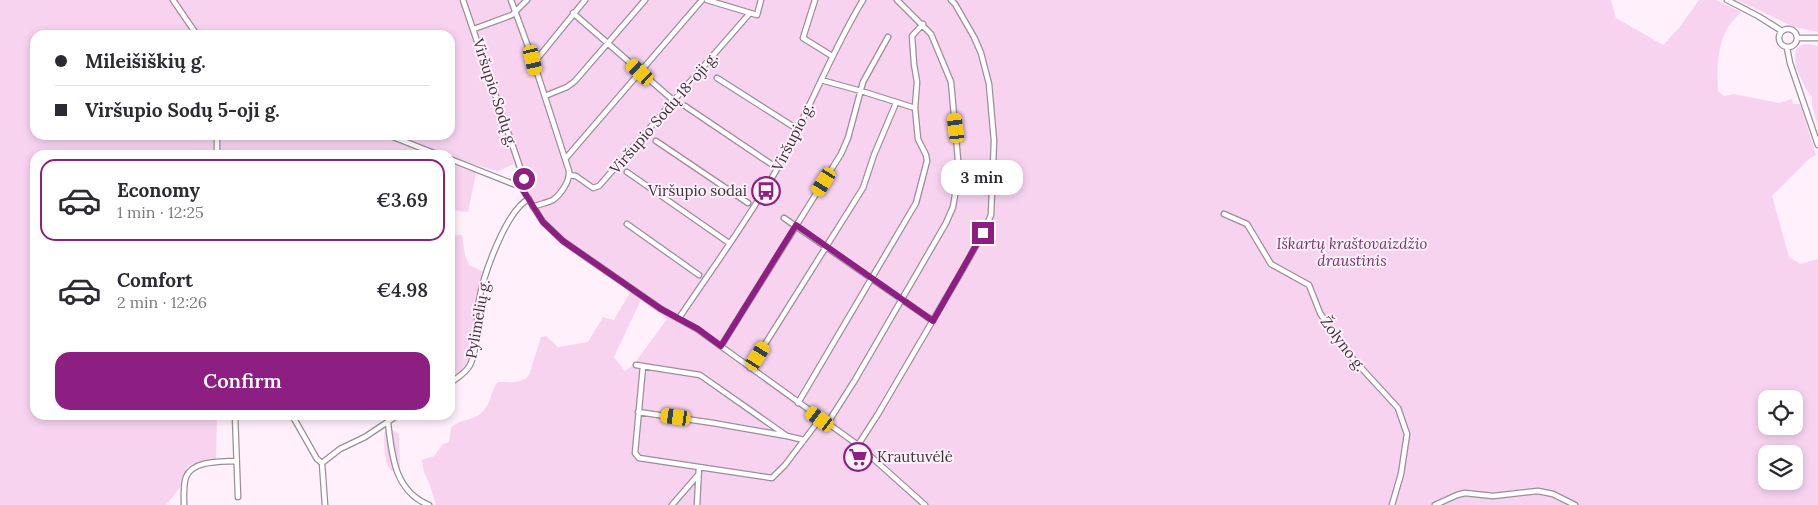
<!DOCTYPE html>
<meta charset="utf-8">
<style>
:root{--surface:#fff;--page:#f7f7f7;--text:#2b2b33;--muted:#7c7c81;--line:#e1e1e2;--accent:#8d1f82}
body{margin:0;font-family:Lora,serif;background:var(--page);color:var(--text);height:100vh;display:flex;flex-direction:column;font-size:19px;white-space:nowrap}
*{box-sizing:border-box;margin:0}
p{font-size:16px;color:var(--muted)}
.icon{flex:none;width:28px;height:28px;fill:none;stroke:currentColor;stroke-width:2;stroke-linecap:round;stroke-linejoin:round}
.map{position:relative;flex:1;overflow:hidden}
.drawer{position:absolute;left:30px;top:150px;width:425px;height:270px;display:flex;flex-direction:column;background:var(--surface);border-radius:15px;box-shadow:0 2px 8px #0003}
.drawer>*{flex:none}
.hud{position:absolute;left:30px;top:30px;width:425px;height:110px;border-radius:15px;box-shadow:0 2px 8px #0003;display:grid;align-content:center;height:110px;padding:0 25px;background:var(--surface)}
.fabs{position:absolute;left:1758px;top:390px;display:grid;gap:10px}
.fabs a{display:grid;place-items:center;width:45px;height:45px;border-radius:10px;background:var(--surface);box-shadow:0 2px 8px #0003;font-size:25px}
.end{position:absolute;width:22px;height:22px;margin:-11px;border:6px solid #8d1f82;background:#fff;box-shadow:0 0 0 2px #fff}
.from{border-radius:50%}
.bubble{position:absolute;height:35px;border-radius:15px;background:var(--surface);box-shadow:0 2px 8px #0003;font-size:16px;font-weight:600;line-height:35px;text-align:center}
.car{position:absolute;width:15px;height:30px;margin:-15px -8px;border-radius:6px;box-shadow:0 0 4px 1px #0007;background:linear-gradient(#f5c518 24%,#345 0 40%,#f5c518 0 76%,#345 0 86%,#f5c518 0)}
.hud b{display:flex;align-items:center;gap:18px;height:48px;font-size:19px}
.hud b+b{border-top:1px solid var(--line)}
.hud i{width:12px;height:12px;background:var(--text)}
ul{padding:9px 0 0;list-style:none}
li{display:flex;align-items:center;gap:15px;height:82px;margin:0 10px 8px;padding:0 15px;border:2px solid transparent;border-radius:15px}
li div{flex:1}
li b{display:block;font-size:19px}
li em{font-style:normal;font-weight:600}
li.on{border-color:var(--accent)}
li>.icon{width:45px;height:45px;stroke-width:1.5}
.button{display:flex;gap:10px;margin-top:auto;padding:10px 25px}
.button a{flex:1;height:58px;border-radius:15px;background:var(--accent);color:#fff;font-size:20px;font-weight:600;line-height:58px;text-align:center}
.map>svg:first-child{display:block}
.green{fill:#f7d3f0;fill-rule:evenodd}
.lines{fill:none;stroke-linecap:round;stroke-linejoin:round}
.street-casing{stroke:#9b8e99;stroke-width:7}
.street{stroke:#fff;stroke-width:4.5}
.route{stroke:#8d1f82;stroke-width:6}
.labels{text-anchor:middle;stroke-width:4;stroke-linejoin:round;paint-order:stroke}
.street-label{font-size:15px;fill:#3b3539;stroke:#fff0fc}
.poi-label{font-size:15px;fill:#3b3539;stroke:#fff0fc;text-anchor:end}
.park-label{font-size:15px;font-style:italic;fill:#74336c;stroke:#fff0fc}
</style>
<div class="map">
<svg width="1818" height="505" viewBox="0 0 1818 505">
<rect width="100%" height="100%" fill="#fff0fc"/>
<!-- green -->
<path class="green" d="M0,0H1611L1616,18L1663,45L1679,28L1699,0H1716L1741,12C1736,18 1729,24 1726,31C1717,48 1717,72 1718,91L1724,96L1734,94L1779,103L1792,99L1793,104H1800L1816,155L1809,159L1772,196L1789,257L1800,264L1818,259V505H436L430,485L424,472L422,460L434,456L443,444L449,442L451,428C459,419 470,421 479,415C490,407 490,395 496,384L499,382C510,382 522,384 529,375L541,337L546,336L558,347L588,342L603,317L614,320L631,291C597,269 550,243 530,207C523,194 519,178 514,164L498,171L479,166L436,151L435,155H35V415H217L216,459L189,465L183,474L181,486L166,505H0ZM35,35H450V135H35ZM641,300L667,319L635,363L625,371L614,357ZM1766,399H1794V426H1766ZM1766,454H1794V481H1766Z
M1737,0H1818V32L1794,27Z
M1808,44L1818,46V126L1812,105V97L1806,89L1796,68L1795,54L1797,48L1802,45Z
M450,164L476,173L468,212L450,210Z
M450,234L462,235L465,255L469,265L484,272L476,304L470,359C467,369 459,375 450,381Z
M386,429H391L399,434L400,467L397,471H392C383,463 385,445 384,433Z"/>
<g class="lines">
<defs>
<path id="street" d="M173,0L197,35
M463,0L524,179L521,187
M511,0L533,60L569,171C570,181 561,194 553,200C547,203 539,204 533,207
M707,0L757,15L761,0
M815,0L803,38L832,56
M1727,0L1758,16L1782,31
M573,13L674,101
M1779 38a9 9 0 1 1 18 0a9 9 0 1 1-18 0Z
M474,29L512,15L527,0
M1797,38H1818
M1787,48L1790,63L1818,145
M533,60L537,59L585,0
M717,78L797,129
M545,96L567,87L575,81L645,0
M685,106L777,168
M915,108L917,82L914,64L912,36L923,24
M217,135V155
M388,135L439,155
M656,141L748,203
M566,158L702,0
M450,159L521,187L543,222L563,241L661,309L697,329L858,445L925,505
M627,172L729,243
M569,175L576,176L593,188L599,186L750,13
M1224,214L1247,224L1271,264L1309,285L1320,313L1343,348L1398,408L1407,434L1401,474L1392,505
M784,218L933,321
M627,224L699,275
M679,318C712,269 748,220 777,169C808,114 830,54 863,0
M721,346L841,154L848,138L863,82L888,37
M636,365L700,375L787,436
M643,366L635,453L639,458L772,478L785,465L820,419
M750,368L863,188L874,155L896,103
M450,383C457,378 466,373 470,365C479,346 475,321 479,301C483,276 506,210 529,199
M798,403L916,203L927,161L926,155L918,139L915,108L861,91L821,80
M638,412L713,423L787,436L804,440
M235,415L238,497
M292,415L317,459L322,463
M388,423C392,455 394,491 429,505
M827,424L855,380L946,223L953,207L959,171L951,82L931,34L897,0
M858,445L878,414L963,269L983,233L991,215L994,141L989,84L981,53L974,37L955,4L951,0
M184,505C184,496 183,486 186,477C193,460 221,462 236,461
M325,505L322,463L340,449L365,437L398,415
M672,505L698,475
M697,505L699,467
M1435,505L1457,495L1465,493L1493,496L1538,491L1553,494L1575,505"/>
</defs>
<!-- street casing -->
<use href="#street" class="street-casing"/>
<!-- street -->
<use href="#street" class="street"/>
</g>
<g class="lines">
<!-- route -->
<path class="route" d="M524,179L521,187L543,222L563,241L661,309L698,329L721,346L796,225L933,321L983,233"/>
</g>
<!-- icons -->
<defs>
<symbol id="bus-ring" viewBox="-11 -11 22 22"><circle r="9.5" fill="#fff0fc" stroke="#8d1f82" stroke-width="1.5"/><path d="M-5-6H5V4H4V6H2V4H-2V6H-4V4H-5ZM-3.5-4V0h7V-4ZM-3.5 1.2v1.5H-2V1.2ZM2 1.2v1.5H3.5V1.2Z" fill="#8d1f82"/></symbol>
<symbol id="supermarket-ring" viewBox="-11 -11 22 22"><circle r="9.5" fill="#fff0fc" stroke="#8d1f82" stroke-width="1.5"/><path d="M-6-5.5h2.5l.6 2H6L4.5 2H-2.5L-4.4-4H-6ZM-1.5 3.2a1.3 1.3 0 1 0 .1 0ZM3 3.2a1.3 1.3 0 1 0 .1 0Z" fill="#8d1f82"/></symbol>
</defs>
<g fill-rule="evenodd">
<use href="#bus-ring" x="750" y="175" width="32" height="32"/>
<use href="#supermarket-ring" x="842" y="441" width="32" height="32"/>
</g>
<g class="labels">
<!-- street labels -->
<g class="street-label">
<text transform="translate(495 93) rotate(72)" y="5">Viršupio Sodų g.</text>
<text transform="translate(664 113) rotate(-49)" y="5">Viršupio Sodų 18-oji g.</text>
<text transform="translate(793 137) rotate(-63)" y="5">Viršupio g.</text>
<text transform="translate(478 319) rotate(-80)" y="5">Pylimėlių g.</text>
<text transform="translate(1343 344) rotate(53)" y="5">Žolyno g.</text>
</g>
<!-- poi labels -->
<g class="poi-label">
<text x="747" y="196">Viršupio sodai</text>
<text x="877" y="462" text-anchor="start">Krautuvėlė</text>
</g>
<!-- park labels -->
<g class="park-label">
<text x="1352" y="249">Iškartų kraštovaizdžio<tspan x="1352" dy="17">draustinis</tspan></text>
</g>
</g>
</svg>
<div class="fabs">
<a><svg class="icon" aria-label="locate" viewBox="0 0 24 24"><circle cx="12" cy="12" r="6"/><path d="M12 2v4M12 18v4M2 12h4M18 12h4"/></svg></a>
<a><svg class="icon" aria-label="layers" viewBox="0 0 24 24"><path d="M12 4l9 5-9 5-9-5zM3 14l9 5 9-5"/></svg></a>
</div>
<i class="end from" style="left:524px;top:179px"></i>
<i class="end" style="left:983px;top:233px"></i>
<div class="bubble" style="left:941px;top:160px;width:82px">3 min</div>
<i class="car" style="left:533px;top:60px;rotate:167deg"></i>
<i class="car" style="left:640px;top:72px;rotate:312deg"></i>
<i class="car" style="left:956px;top:128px;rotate:353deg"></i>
<i class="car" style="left:824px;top:182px;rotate:212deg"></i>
<i class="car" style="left:758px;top:356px;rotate:32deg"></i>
<i class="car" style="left:676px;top:417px;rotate:278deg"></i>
<i class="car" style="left:820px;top:419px;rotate:306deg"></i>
<div class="hud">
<b><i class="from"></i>Mileišiškių g.</b>
<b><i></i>Viršupio Sodų 5-oji g.</b>
</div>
<section class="drawer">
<ul>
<li class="on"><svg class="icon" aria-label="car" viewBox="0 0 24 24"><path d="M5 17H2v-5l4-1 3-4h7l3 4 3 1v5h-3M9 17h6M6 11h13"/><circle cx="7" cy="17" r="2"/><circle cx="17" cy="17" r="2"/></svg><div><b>Economy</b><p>1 min · 12:25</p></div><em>€3.69</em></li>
<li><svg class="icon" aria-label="car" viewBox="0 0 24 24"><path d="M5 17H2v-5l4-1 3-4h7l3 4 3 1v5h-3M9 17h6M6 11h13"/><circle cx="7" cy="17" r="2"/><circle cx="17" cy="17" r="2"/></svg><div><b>Comfort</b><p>2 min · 12:26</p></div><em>€4.98</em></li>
</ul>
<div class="button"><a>Confirm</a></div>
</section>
</div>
